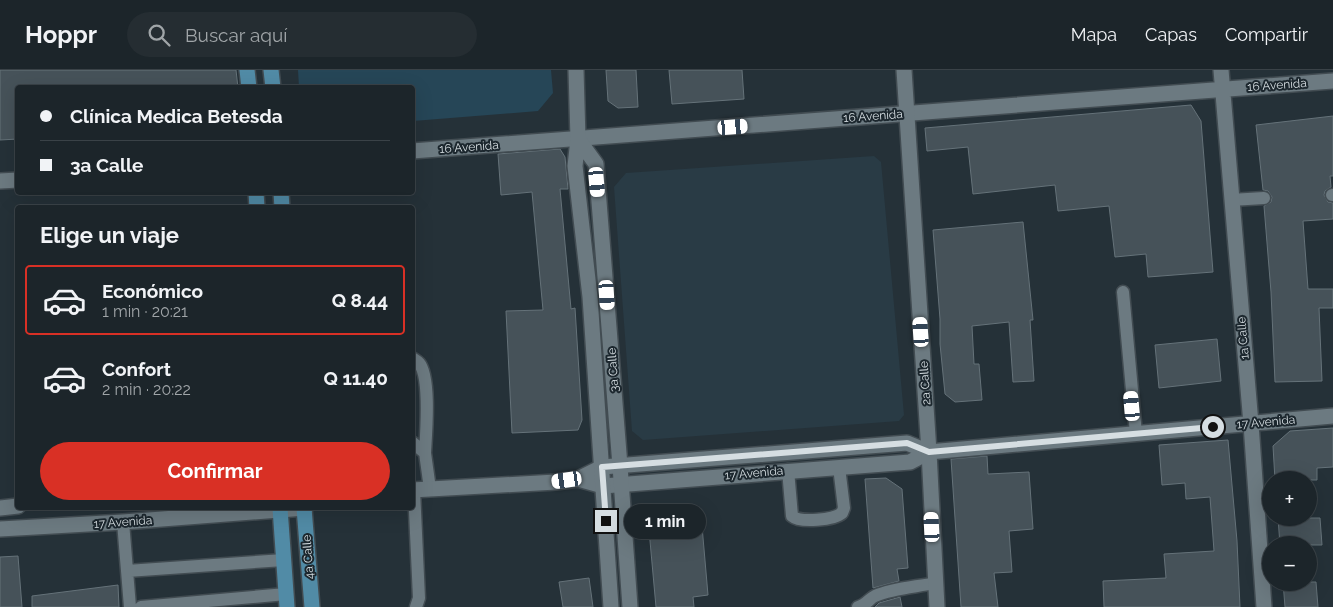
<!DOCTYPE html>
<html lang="es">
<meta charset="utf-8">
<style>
:root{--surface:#1c252a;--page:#252d32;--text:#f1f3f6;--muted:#a0a5a8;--line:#3a4247;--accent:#d93025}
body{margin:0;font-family:Raleway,sans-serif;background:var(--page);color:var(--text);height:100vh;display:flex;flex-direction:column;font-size:19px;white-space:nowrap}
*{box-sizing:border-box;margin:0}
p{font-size:16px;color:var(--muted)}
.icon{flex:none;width:28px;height:28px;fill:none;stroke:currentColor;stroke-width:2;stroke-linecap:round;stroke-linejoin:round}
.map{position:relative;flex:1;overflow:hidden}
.drawer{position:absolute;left:15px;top:135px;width:400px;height:305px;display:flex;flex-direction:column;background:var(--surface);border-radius:5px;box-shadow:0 5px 20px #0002,0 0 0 1px var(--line)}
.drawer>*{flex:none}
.top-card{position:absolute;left:15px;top:15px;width:400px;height:110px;border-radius:5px;box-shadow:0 5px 20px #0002,0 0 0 1px var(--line);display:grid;align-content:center;height:110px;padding:0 25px;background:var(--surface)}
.buttons{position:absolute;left:1262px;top:401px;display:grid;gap:10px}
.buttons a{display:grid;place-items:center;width:55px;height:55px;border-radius:50%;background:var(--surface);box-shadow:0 5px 20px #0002,0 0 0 1px var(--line);font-size:25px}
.end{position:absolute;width:22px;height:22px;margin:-11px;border:6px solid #d6dee2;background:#111;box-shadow:0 0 0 2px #111}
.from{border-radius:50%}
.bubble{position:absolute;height:35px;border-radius:18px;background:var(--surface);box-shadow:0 5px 20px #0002,0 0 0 1px var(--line);font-size:16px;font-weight:700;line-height:35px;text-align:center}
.car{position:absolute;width:15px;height:30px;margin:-15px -8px;border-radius:6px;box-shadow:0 0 4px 1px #0007;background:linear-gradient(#fff 24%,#345 0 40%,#fff 0 76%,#345 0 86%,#fff 0)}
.top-card b{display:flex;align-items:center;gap:18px;height:48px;font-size:19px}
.top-card b+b{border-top:1px solid var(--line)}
.top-card i{width:12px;height:12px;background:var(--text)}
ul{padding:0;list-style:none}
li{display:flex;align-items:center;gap:15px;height:70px;margin:0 10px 8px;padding:0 15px;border:2px solid transparent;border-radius:5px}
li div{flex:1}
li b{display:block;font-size:19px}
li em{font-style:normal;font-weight:700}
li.on{border-color:var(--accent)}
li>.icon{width:45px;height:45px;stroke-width:1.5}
h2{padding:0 25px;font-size:22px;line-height:60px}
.primary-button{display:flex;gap:10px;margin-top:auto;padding:10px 25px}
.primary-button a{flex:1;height:58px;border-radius:30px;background:var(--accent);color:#fff;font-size:20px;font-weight:700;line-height:58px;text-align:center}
header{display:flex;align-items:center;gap:30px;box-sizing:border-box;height:70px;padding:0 25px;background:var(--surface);border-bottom:1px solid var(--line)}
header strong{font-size:24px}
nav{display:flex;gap:28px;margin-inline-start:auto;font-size:18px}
.search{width:350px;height:45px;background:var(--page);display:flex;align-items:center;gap:12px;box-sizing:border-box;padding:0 18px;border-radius:28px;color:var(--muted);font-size:19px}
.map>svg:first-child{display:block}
.built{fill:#293b45}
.green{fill:#264657}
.building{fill:#465259;stroke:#657279}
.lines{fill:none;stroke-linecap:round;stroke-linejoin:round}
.service-casing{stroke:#424c52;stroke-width:15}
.minor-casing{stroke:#424c52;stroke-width:18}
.tertiary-casing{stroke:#424c52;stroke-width:18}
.primary-casing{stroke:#424c52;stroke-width:18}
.service{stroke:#6c7a81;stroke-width:12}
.minor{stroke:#6c7a81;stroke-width:15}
.tertiary{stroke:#6c7a81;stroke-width:15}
.primary{stroke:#518ba6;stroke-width:15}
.route{stroke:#d6dee2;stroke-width:6}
.labels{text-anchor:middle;stroke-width:4;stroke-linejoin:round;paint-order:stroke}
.street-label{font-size:12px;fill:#d6dee2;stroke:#1c272e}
</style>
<header>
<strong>Hoppr</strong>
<div class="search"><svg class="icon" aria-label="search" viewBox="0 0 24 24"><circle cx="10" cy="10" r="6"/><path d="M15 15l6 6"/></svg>Buscar aquí</div>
<nav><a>Mapa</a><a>Capas</a><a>Compartir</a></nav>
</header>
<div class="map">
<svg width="1333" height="537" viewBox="0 0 1333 537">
<rect width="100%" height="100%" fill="#253138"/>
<!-- built -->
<path class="built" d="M874,86L881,92L904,345L899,351L643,370L632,361L614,117L626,103Z"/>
<!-- green -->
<path class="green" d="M298,0H551L553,23L538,41L413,51L412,18L299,17Z"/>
<!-- building -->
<path class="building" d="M0,0H236L238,18H18V69L0,70Z
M606,0H636L638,37L618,38L608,31Z
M669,0H742L744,29L672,34Z
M1191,35L1201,51L1213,202L1148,207L1146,184L1115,187L1109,136L1058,141L1055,115L973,124L968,77L927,81L925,58Z
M1333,46V106H1330L1331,117L1325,121L1324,125L1328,132L1333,133V149L1303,151L1308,219H1333V238H1319L1322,311L1275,312L1271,222L1264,136L1271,132L1272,127L1268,121L1263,120L1256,55Z
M560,79L565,87L568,119H560L571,239L575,238L582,350L578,360L512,363L506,241L543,240L532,122L501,125L498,84Z
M1023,152L1033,250H1030L1034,311L1013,312L1009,252L972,256L974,294H979L982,330L955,332L945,324L940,274V249L933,160Z
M1217,269L1221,311L1159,318L1155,275Z
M1333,358V397L1317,398V410H1275L1273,376L1290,361Z
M1228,370L1237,471L1240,537H1104L1103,511L1166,508L1164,484L1214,481L1210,427L1186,429L1185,413L1162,415L1159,375Z
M987,386L988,404L1029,402L1033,459L1009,461L1012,502L994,503L998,537H961L951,389Z
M886,408L902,419L908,498L897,499L899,511L873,518L865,409Z
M1278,448H1320L1322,475H1280Z
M702,456L708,525L693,527L694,537H656L649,460Z
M18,486L22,537H0V487Z
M589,508L593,537H563L559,512Z
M1283,512H1316L1318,537H1285Z
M118,515L119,537H32V526Z
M900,527L902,537H875L879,533Z"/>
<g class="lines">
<defs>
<path id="service" d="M1332,125H1333
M1231,130L1264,128
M1123,222L1136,364
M412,288C415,290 417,291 419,293C431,307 426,364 425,383
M412,372L425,383L430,419
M788,400L792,446C800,453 834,450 842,443L844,438L839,397
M414,420L419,528L416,537
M123,452L130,537
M127,501L284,490
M141,537L286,524
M858,537C866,535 869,529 875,526C893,518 916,517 935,513"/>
<path id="minor" d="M1221,0L1251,354L1264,537
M412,81L1333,11
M0,111L18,110
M578,409L603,416L910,392L929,382L1333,346
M412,420L556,412L578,409L602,397L907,373L929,382
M0,438L18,436
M0,459L123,452L305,438"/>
<path id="tertiary" d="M576,0L578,69L575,96L590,227L611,537
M904,0L929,382L937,537
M578,69L596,94L620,396L630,537"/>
<path id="primary" d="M247,0L249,18
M271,0L273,18
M256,122L257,138
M281,122L282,138
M280,438L287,537
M304,438L312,537"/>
</defs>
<!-- service casing -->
<use href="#service" class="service-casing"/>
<!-- minor casing -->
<use href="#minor" class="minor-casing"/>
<!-- tertiary casing -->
<use href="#tertiary" class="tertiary-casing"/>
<!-- primary casing -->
<use href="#primary" class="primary-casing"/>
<!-- service -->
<use href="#service" class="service"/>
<!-- minor -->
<use href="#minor" class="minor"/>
<!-- tertiary -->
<use href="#tertiary" class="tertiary"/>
<!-- primary -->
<use href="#primary" class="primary"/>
</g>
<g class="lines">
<!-- route -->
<path class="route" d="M606,451L602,397L907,373L929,382L1213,357"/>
</g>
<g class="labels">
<!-- street labels -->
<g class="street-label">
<text transform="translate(1277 15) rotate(-4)" y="4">16 Avenida</text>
<text transform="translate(873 46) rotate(-4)" y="4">16 Avenida</text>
<text transform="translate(469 77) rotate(-4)" y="4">16 Avenida</text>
<text transform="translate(1243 268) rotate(-95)" y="4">1a Calle</text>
<text transform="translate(613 300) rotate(-94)" y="4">3a Calle</text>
<text transform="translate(925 313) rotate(-94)" y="4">2a Calle</text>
<text transform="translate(1266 352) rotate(-5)" y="4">17 Avenida</text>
<text transform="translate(754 403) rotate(-5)" y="4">17 Avenida</text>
<text transform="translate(123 452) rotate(-4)" y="4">17 Avenida</text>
<text transform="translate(308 487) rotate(-94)" y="4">4a Calle</text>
</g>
</g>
</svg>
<div class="buttons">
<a>+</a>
<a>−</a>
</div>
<i class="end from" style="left:1213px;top:357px"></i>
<i class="end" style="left:606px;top:451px"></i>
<div class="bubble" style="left:624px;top:434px;width:82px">1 min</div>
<i class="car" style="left:733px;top:57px;rotate:86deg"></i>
<i class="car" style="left:597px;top:112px;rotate:175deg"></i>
<i class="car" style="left:607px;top:225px;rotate:176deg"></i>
<i class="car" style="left:921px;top:262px;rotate:356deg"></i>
<i class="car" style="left:1132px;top:336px;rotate:355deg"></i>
<i class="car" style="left:567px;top:410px;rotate:262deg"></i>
<i class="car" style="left:932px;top:457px;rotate:357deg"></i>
<div class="top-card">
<b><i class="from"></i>Clínica Medica Betesda</b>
<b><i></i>3a Calle</b>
</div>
<section class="drawer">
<h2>Elige un viaje</h2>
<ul>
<li class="on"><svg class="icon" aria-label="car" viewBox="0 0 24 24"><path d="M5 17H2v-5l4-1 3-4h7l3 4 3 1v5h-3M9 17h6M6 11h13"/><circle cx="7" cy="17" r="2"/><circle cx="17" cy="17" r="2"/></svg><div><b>Económico</b><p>1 min · 20:21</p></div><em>Q 8.44</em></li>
<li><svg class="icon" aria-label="car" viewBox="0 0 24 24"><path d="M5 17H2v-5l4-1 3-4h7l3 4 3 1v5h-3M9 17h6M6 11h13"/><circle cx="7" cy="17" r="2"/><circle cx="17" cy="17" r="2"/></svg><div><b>Confort</b><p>2 min · 20:22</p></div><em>Q 11.40</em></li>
</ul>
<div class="primary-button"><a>Confirmar</a></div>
</section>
</div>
